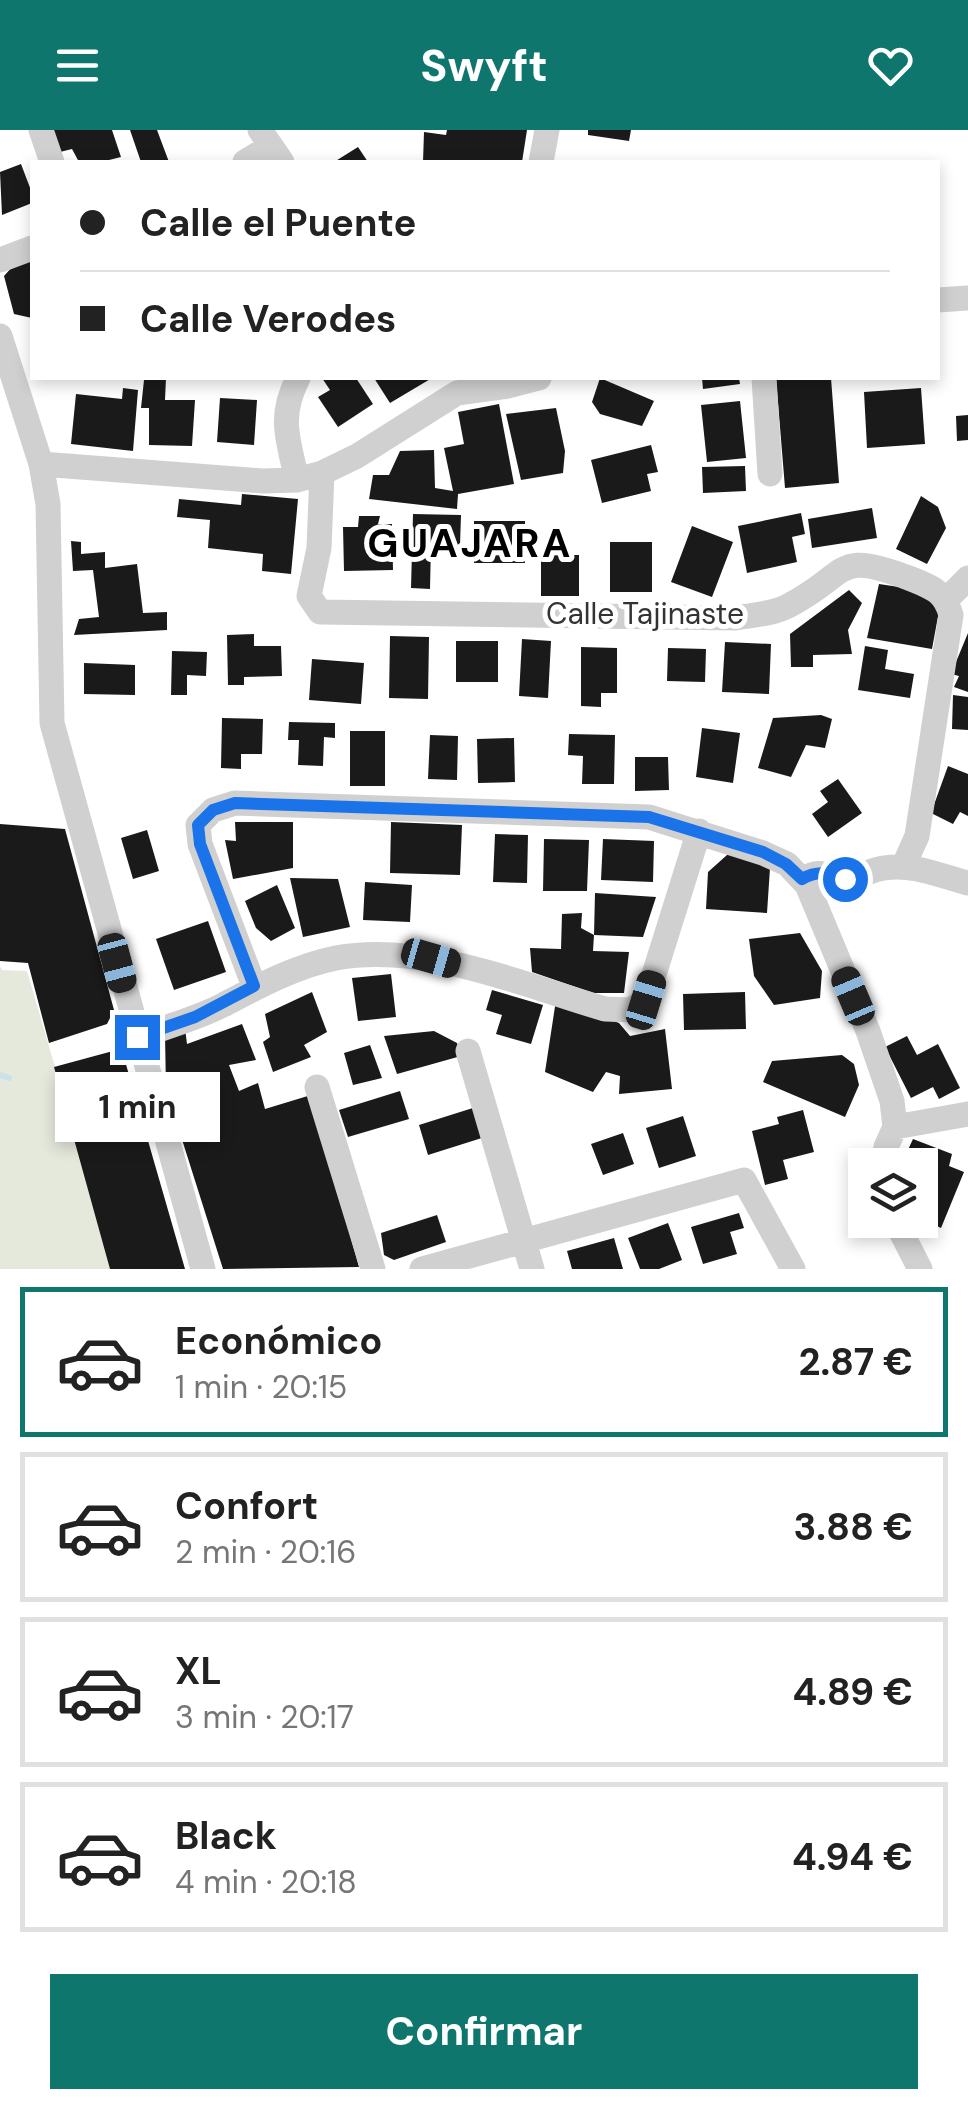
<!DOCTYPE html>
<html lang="es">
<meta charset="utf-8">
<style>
:root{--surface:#fff;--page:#f2f2f2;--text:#222;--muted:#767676;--line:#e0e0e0;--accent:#0f766e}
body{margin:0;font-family:"DM Sans",sans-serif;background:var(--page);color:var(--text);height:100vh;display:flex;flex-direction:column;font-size:38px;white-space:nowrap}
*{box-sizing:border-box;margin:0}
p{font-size:32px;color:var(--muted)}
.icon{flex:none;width:55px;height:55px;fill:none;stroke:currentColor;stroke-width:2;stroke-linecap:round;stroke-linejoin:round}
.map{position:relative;height:1139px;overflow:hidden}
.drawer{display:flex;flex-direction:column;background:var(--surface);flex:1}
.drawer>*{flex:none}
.top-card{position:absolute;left:30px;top:30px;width:910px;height:220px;border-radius:0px;box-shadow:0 5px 15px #0003;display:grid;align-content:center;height:220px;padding:0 50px;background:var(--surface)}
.controls{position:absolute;left:848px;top:1018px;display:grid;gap:20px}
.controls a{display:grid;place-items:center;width:90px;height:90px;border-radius:0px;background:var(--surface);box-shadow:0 5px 15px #0003;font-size:50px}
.end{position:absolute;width:45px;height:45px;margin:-22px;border:12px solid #1a73e8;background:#fff;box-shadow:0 0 0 5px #fff}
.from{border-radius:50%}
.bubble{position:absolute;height:70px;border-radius:0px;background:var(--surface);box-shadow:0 5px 15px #0003;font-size:32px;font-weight:700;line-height:70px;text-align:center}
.car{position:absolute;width:30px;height:60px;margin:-30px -15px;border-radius:12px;box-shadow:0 0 8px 2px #0007;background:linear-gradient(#222 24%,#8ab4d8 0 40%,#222 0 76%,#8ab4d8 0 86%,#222 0)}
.top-card b{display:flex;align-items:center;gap:35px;height:95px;font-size:38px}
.top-card b+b{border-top:2px solid var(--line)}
.top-card i{width:25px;height:25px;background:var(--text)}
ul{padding:18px 0 0;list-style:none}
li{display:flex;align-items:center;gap:30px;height:150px;margin:0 20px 15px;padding:0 30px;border:5px solid var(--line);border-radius:0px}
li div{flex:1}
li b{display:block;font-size:38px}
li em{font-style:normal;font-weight:700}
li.selected{border-color:var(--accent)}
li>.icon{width:90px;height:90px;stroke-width:1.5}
.action{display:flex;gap:20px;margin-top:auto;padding:20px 50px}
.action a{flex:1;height:115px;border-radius:0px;background:var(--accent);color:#fff;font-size:40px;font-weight:700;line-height:115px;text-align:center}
header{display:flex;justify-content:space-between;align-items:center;height:130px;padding:0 50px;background:var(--accent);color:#fff;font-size:45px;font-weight:700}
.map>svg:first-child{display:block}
.green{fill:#e5e9dc}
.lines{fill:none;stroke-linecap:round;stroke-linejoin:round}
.stream{stroke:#cae3e9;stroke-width:6}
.building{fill:#1a1a1a}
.minor{stroke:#d0d0d0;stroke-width:25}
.route{stroke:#1a73e8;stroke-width:12}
.labels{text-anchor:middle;stroke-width:10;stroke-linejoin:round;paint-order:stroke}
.street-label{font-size:30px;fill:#333;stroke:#fff}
.district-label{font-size:40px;font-weight:bold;letter-spacing:2.5px;fill:#000;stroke:#fff}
</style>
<header><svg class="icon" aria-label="menu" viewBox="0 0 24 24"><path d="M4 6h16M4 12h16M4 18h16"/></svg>Swyft<svg class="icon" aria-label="heart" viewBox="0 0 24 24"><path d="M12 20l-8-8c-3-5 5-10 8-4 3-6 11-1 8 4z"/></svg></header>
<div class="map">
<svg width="968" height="1139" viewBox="0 0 968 1139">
<rect width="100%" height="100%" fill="#fff"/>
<!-- green -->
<path class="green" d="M0,836L2,840L27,841L114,1139H0Z"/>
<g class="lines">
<!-- stream -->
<path class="stream" d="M0,945L9,948"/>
</g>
<!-- building -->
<path class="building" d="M53,0H112L121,27L101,32H79L72,19L60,22Z
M130,0H157L169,32H141Z
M447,0H527L522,32H423L424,2L446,5Z
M588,0H631L629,11L588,5Z
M358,17L368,32H334Z
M21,34L32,63V73L2,85L0,42Z
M32,130V188L14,184L4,146L13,136Z
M166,248L165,270H195L192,316L149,315V278H141L144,250Z
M322,248H356L373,274L338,297L318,267L330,260Z
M374,248H432L390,273Z
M600,248L654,271L642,296L600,284L592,272Z
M702,248H739L740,254L703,259Z
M776,248H831L839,353L785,358Z
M123,258L138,260L133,321L71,314L76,264L122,269Z
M921,258L925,314L867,318L864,262Z
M220,268L257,270L254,315L217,312Z
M740,271L746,328L707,332L701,275Z
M499,274L514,354L458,364L457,379L369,369L373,345H389L400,321L434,320L435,358L453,361L444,318L464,314L458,282Z
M556,278L565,321L563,343L521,350L506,284Z
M968,285V310L957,311L956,286Z
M651,315L658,342L647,344L651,361L602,373L591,330Z
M745,336L746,361L703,363L702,337Z
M242,364L298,369L291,444L262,441L263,424L208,418L210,390L177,387L179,369L241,375Z
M921,366L938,377L946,398L927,434L896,419Z
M872,378L877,408L812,418L808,389Z
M801,383L805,404L792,407L797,432L747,443L738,396Z
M413,384L461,385L460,415L431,414L430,459L411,458Z
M359,386H380L378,394H392L393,440L344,441L343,397H358Z
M474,391H525V433H474Z
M692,396L733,412L712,467L671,452Z
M71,411L81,412V424L105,422V438L137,434L143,483L167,482V500L74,505L79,489L99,487L93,440L73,441Z
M610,412H652V462H610Z
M541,425H579V466H541Z
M879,454L926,461L939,481L932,519L867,508Z
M849,460L862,473L848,500L852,524L813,525V537H791L790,504Z
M968,503V562L954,557L959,546L951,544Z
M254,504V516H281L282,546L244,547V555H228L227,505Z
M390,506L429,507L428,569L389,568Z
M522,509L551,511L548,568L519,566Z
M456,511H498V552H456Z
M725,512L771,514L769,564L722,562Z
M865,516L888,520L885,539L914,544L910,568L858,560Z
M581,517L617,518V563H601V577L581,576Z
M668,518L706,519L705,552L667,551Z
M172,521L207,522L206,546L187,545V565H171Z
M312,529L364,533L361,574L309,570Z
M84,533L135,535V565L84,564Z
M953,565L968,567V600L952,599Z
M821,585L832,589L825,618L806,615L791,647L758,638L773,588Z
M222,588L263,589L262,624H241V639L221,638Z
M289,592L335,593V608L324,607L323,636L298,635L299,610H288Z
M702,598L740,603L733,653L696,647Z
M350,601H385V656H350Z
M569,604L615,605L614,654H582L583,626L568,625Z
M430,605L458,606L457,650L428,649Z
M514,608L515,652L478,653L477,609Z
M635,627H668L669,660L635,661Z
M948,636L968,644V686L960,682L953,694L931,683Z
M838,649L862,683L828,707L812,684L828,672L820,661Z
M235,692H293V738L233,749L225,710L236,711Z
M391,692L462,695L460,745L390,743Z
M0,694L65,699L114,880L107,894L49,913L28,833L0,831Z
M147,700L159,741L133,749L121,708Z
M495,704L528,705L527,753L493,752Z
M544,709L589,710L587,761H543Z
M603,709L654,711L653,752L601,750Z
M748,724L770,738L767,783L706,779L708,742L727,725Z
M290,748L338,749L350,797L303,807Z
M365,752L412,755L410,792L363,790Z
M277,755L295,798L271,811L256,798L245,771Z
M595,763L656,767L643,807L594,805Z
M582,783L581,798L594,805L593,821L629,822L624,863H593L532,842L530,818L561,819L562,784Z
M208,791L226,842L174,860L156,809Z
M800,803L822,841L820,868L774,875L754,846L749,809Z
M391,844L396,887L358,891L352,848Z
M492,860L543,875L531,914L496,904L502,885L486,880Z
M312,862L327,902L304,915L311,927L273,942L263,912L270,907L265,884Z
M745,862L746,899L684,900L683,864Z
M556,870L619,893L630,906L665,899L672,959L619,964L620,946L606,942L593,962L545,942Z
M242,894L256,930L229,935L239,961L258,953L265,979L311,965L359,1137L223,1139L166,959L165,905L185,898L187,914Z
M434,901L457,913L461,926L397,944L384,906Z
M907,906L917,925L938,914L960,958L939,969L933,957L911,968L885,917Z
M370,915L382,948L353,955L344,923Z
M113,921L125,931L185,1139H110L54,937Z
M842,925L854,934L859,955L845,987L763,952L772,931Z
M400,961L409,989L348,1007L339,980Z
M476,977L485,1007L428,1025L419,995Z
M803,980L814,1022L783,1030L788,1049L765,1055L752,1001L779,994L777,987Z
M683,986L696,1026L659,1038L646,998Z
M623,1003L634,1034L603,1045L591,1014Z
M913,1009L952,1024L949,1036L964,1042L941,1098L920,1088V1035H901Z
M739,1083L744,1098L730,1102L737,1124L703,1134L691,1097Z
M437,1085L446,1112L394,1130L384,1125L381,1103Z
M668,1093L682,1130L659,1139H640L628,1108Z
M614,1108L623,1139H572L567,1121Z"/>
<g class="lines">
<!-- minor -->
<path class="minor" d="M41,0L52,32
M260,0L282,32
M245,32L271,16
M541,32L547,0
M0,130L32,118
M938,170L968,168
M0,206L41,334L48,374L52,593L203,1139
M764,248L770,344
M41,334L263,351L297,350L322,343L357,326L457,263L508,256L539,248
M322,343L319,418L309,466L320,482L735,488C752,485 773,484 788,476C852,443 833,418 914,450C934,458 945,463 951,485L917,706L904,735
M297,350C288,308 278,288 298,248
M947,469L968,448
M803,749C824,736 828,750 847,749C859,748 872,739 884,738C913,733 940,746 968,753
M254,856L200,714L198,695L213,680L235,673L649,687L763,723L787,734L807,755L868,901L892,971L895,997
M137,907C166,897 196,889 223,875C259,856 296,836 336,828C425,812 520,854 605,879L631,880L646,870L699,701
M468,921L532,1139
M317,957L373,1139
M883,1035L886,1017L895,997L968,984
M895,1090L920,1139
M422,1139L744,1050L793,1139"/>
</g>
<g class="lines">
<!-- route -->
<path class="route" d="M137,907L195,887L254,856L200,714L198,695L213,680L235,673L649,687L763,722L786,734L802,749C818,740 829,743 845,749"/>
</g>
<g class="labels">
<!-- street labels -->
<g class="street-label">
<text x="645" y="494">Calle Tajinaste</text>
</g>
<!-- district labels -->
<g class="district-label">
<text x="470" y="427">GUAJARA</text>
</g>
</g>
</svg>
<div class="controls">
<a><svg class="icon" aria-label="layers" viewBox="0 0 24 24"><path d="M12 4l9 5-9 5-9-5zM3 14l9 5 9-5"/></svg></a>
</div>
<i class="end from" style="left:845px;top:749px"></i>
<i class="end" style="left:137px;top:907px"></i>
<div class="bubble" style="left:55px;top:942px;width:165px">1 min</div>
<i class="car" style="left:431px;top:828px;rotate:106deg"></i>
<i class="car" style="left:117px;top:833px;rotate:165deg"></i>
<i class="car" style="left:853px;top:866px;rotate:337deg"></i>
<i class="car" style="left:646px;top:870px;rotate:17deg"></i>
<div class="top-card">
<b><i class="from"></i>Calle el Puente</b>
<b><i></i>Calle Verodes</b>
</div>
</div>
<section class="drawer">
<ul>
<li class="selected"><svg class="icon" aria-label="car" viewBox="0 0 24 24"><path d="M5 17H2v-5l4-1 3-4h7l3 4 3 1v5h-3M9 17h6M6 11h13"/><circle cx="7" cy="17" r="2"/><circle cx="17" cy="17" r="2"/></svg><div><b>Económico</b><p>1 min · 20:15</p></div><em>2.87 €</em></li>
<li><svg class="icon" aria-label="car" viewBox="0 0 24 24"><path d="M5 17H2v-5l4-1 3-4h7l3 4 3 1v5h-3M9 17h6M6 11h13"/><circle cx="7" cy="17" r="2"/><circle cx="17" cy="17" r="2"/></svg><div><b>Confort</b><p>2 min · 20:16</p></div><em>3.88 €</em></li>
<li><svg class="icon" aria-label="car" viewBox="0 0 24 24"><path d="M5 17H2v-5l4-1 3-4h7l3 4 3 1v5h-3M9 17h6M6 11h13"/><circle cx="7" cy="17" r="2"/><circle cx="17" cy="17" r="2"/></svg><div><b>XL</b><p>3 min · 20:17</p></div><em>4.89 €</em></li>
<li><svg class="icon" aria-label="car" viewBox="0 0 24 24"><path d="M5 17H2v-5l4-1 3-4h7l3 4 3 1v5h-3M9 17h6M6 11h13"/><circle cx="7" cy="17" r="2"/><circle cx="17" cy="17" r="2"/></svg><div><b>Black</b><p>4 min · 20:18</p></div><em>4.94 €</em></li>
</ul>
<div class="action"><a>Confirmar</a></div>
</section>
